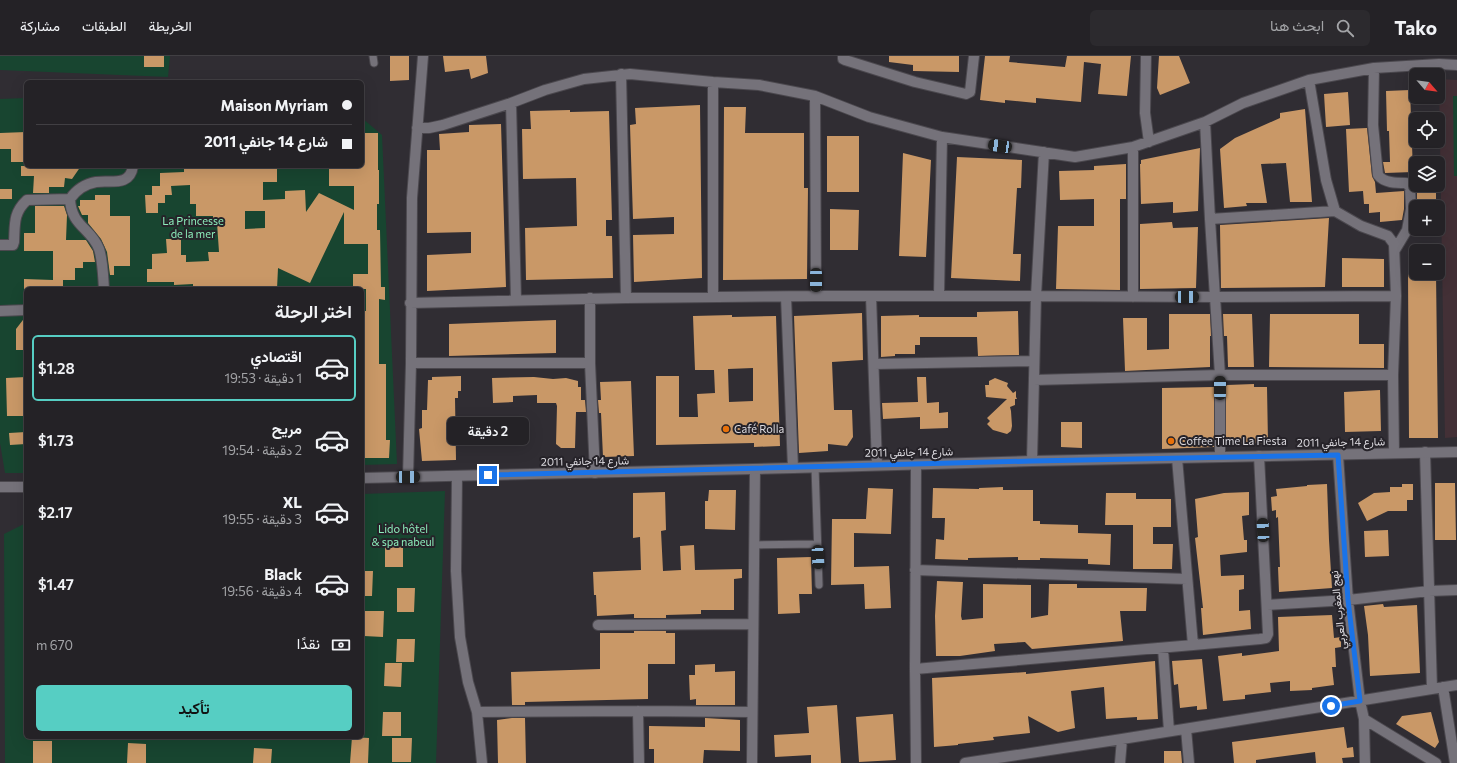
<!DOCTYPE html>
<html lang="ar">
<meta charset="utf-8">
<style>
:root{--surface:#242226;--page:#2c2a2e;--text:#f1f3f6;--muted:#a3a4a7;--line:#413f43;--accent:#56cec3}
body{margin:0;font-family:Commissioner,Vazirmatn,sans-serif;background:var(--page);color:var(--text);direction:rtl;height:100vh;display:flex;flex-direction:column;font-size:15px;white-space:nowrap}
*{box-sizing:border-box;margin:0}
p{font-size:13px;color:var(--muted)}
.icon{flex:none;width:22px;height:22px;fill:none;stroke:currentColor;stroke-width:2;stroke-linecap:round;stroke-linejoin:round}
.map{position:relative;flex:1;overflow:hidden;direction:ltr}
.panel{position:absolute;left:24px;top:231px;width:340px;height:452px;display:flex;flex-direction:column;background:var(--surface);border-radius:6px;box-shadow:0 4px 16px #0002,0 0 0 1px var(--line);direction:rtl}
.panel>*{flex:none}
.top-card{position:absolute;left:24px;top:24px;width:340px;height:88px;border-radius:6px;box-shadow:0 4px 16px #0002,0 0 0 1px var(--line);direction:rtl;display:grid;align-content:center;height:88px;padding:0 12px;background:var(--surface)}
.needle{width:26px;rotate:118deg}
.tools{position:absolute;left:1409px;top:12px;display:grid;gap:8px}
.tools a{display:grid;place-items:center;width:36px;height:36px;border-radius:6px;background:var(--surface);box-shadow:0 4px 16px #0002,0 0 0 1px var(--line);font-size:20px}
.end{position:absolute;width:18px;height:18px;margin:-9px;border:5px solid #1a73e8;background:#fff;box-shadow:0 0 0 2px #fff}
.from{border-radius:50%}
.bubble{position:absolute;height:28px;border-radius:6px;background:var(--surface);box-shadow:0 4px 16px #0002,0 0 0 1px var(--line);font-size:13px;font-weight:600;line-height:28px;text-align:center;direction:rtl}
.car{position:absolute;width:12px;height:24px;margin:-12px -6px;border-radius:5px;box-shadow:0 0 3px 1px #0007;background:linear-gradient(#222 24%,#8ab4d8 0 40%,#222 0 76%,#8ab4d8 0 86%,#222 0)}
.top-card b{display:flex;align-items:center;gap:14px;height:38px;font-size:15px}
.top-card b+b{border-top:1px solid var(--line)}
.top-card i{width:10px;height:10px;background:var(--text)}
ul{padding:0;list-style:none}
li{display:flex;align-items:center;gap:12px;height:66px;margin:0 8px 6px;padding:0 4px;border:2px solid transparent;border-radius:6px}
li div{flex:1}
li b{display:block;font-size:15px}
li em{font-style:normal;font-weight:600}
li.active{border-color:var(--accent)}
li>.icon{width:36px;height:36px;stroke-width:1.5}
h2{padding:0 12px;font-size:18px;line-height:48px}
.pay{display:flex;align-items:center;gap:10px;height:44px;padding:0 12px;font-size:15px}
.pay p{margin-inline-start:auto}
.button{display:flex;gap:8px;margin-top:auto;padding:8px 12px}
.button a{flex:1;height:46px;border-radius:6px;background:var(--accent);color:#111;font-size:16px;font-weight:600;line-height:46px;text-align:center}
header{display:flex;align-items:center;gap:24px;box-sizing:border-box;height:56px;padding:0 20px;background:var(--surface);border-bottom:1px solid var(--line)}
header strong{font-size:19px}
nav{display:flex;gap:22px;margin-inline-start:auto;font-size:14px}
.search{width:280px;height:36px;background:var(--page);display:flex;align-items:center;gap:10px;box-sizing:border-box;padding:0 14px;border-radius:6px;color:var(--muted);font-size:15px}
.map>svg:first-child{display:block}
.education{fill:#433036}
.green{fill:#184530}
.building{fill:#c99867;fill-rule:evenodd}
.lines{fill:none;stroke-linecap:round;stroke-linejoin:round}
.service-casing{stroke:#4b484e;stroke-width:9}
.minor-casing{stroke:#4b484e;stroke-width:12}
.tertiary-casing{stroke:#4b484e;stroke-width:12}
.service{stroke:#75727a;stroke-width:7}
.minor{stroke:#75727a;stroke-width:10}
.tertiary{stroke:#75727a;stroke-width:10}
.route{stroke:#1a73e8;stroke-width:5}
.food-dot{fill:#e8710a;stroke:#262329;stroke-width:1.5}
.labels{text-anchor:middle;stroke-width:4;stroke-linejoin:round;paint-order:stroke}
.park-label{font-size:11px;fill:#8cedbb;stroke:#262329}
.poi-label{font-size:11px;fill:#dddbe0;stroke:#262329;text-anchor:start}
.street-label{font-size:11px;fill:#dddbe0;stroke:#262329}
</style>
<header>
<strong>Tako</strong>
<div class="search"><svg class="icon" aria-label="search" viewBox="0 0 24 24"><circle cx="10" cy="10" r="6"/><path d="M15 15l6 6"/></svg>ابحث هنا</div>
<nav><a>الخريطة</a><a>الطبقات</a><a>مشاركة</a></nav>
</header>
<div class="map">
<svg width="1457" height="707" viewBox="0 0 1457 707">
<rect width="100%" height="100%" fill="#302d33"/>
<!-- education -->
<path class="education" d="M1439,23L1457,24V381L1445,382Z"/>
<!-- green -->
<path class="green" d="M0,0H170L168,21L0,14Z
M1453,40H1457V120H1454Z
M26,42V110H362V62L382,79L397,408L362,409V233H26V417H5L0,387V43Z
M445,435L436,707H5L4,478L26,467V681H362V438Z"/>
<!-- building -->
<path class="building" d="M144,0H164V11H144Z
M390,0H409V24L390,25Z
M443,0H486L488,17L471,23L469,13L445,16Z
M889,0H959V16L913,15V9L889,6Z
M985,0H1010L1009,6L1065,11L1067,0H1131L1127,40L1098,38L1101,8L1084,6L1081,46L1036,42V47L1005,44V47L980,44Z
M1159,0H1179L1190,27L1160,39L1157,32Z
M1410,34L1413,116L1385,117L1383,106H1390L1389,75H1387L1386,35Z
M1348,36L1350,69L1326,71L1324,38Z
M700,49L702,222L634,226L633,179L674,178V161L633,163L630,69L636,68L635,52Z
M724,51H746L745,77H804V132H808L807,223L723,224Z
M1305,53L1312,146H1290L1286,107L1261,108L1267,147H1246L1247,150L1224,152L1220,93L1235,82L1280,62V57Z
M570,54V56L609,55L612,164H606V180H612L613,222L526,224L525,172L577,170L576,122L523,123L522,73H531L530,55Z
M501,68L506,231L427,235V199L471,197V176L427,177V94H440L439,78L469,76V69Z
M1367,72L1372,120L1375,126L1376,137L1404,135V153L1402,164L1380,166V156L1369,157V148H1364L1363,135L1349,136L1346,73Z
M26,76V106H11V93H0V77Z
M362,77H378V114H379V148H377V174H380L381,231H385V244L379,243V308H386V384H390L389,402H362V255H366V233H353V218H368V188H344V156L310,227L278,212L277,233H233L232,231L193,233V228L174,229V226H147V213H152V198L167,197L166,183H181V199H186V206L209,205L208,196H219L217,167L213,168V160H196V148H190V129L171,130L172,139H165V147H158V157H146L145,139H152V130H160V117L184,116V110H277V126H263V144L285,143V135L305,134L306,156L319,137L354,154V130H329V110H362ZM245,155H265V172L245,173Z
M827,80H859V136H827Z
M1200,92L1198,155L1173,157V146L1141,148L1140,108H1141V104Z
M903,97L931,104L926,201L899,200Z
M957,101L1022,104L1021,132H1017L1013,198H1021L1020,225L951,222Z
M1126,108V143H1120V234L1056,233L1058,170H1094V143L1060,144L1059,115L1094,114V110Z
M21,110H81L72,123L65,122L64,131H49V137H33L34,120H21Z
M0,133H12V143H0Z
M1436,133V151H1417V134Z
M95,139H110V160H130V210H114V219H110L107,196L101,183L88,167V159H82L78,150H80V144H95Z
M35,150H64L67,159L66,184H86L93,195L95,206H83V212H75V224H63V233H24V223L53,224V195H24V177H35Z
M830,153L859,154L858,194H830Z
M1329,162L1325,231L1221,232L1220,169Z
M1172,166L1173,172L1198,171L1196,232L1140,233V168Z
M1342,202L1384,203V231H1342Z
M1436,217L1438,382H1409L1408,218Z
M1018,255L1019,299L978,300L977,281H920V289H915V298H895V300L881,301V260L919,259V261H977V256Z
M862,257L863,304L832,306L834,354H852L853,381L847,390L828,388V395L799,397L794,260Z
M1169,258H1210L1211,280H1210V311L1125,315L1123,262H1147V294L1169,293Z
M1223,258H1252L1254,311H1228L1227,280H1224Z
M1270,258H1359V288H1384V312L1269,311Z
M732,259V261L776,260L780,390L754,391V387L656,389V320H679V361H698L697,338L715,337L714,314H695L693,260ZM753,312V345L729,346L728,313Z
M26,260V294H16V273Z
M556,264V297L449,300V268Z
M461,320V335H458V342H455L456,404L422,405L419,373L422,372V354H427L428,324H432V321Z
M26,321V360H7L6,322Z
M534,321L553,323L566,322L578,325V331H581V344H585L586,356H576L575,392H561L556,388L557,350L556,347H537V339L513,340V346L493,347L492,322Z
M917,321H926L927,347L939,346V357L948,356V372L920,373V361L883,363L882,347L918,346Z
M995,322L1008,327L1007,330L1013,337L1016,335V341L1017,343H1015V349L1010,351L1011,355L1012,370L1011,375L1007,378L993,374L987,368L990,365L987,362L1007,343L986,341L985,329H989V325Z
M631,325L634,400L603,401L601,357H599L598,344H601L600,326Z
M1254,328V331H1267L1268,387L1226,388V330L1227,329Z
M1214,331V391L1162,393V332Z
M1380,334L1381,375L1345,376L1344,336Z
M1061,366H1082V392L1061,391Z
M26,376V388L10,389L9,377Z
M1435,427H1455L1456,484H1435Z
M1327,428L1329,484L1332,532L1279,536L1278,511H1280L1278,461L1276,462V454L1272,455L1271,441L1277,440L1276,433L1307,430V429Z
M1402,428H1413V444H1407V455H1388L1367,465L1358,447L1374,437L1390,436V431H1402Z
M1003,431V434H1033V465H1040V468L1078,469V477L1111,478L1110,509L1088,508V503L1040,502V504H1018V501L968,502V504L935,503L936,483L944,484L945,462H932L933,432L979,433V432Z
M868,432L893,433L891,478L854,477V511L889,510L891,552L865,553L864,528L831,529L832,463H866Z
M709,434H736L735,474L705,473V445H708Z
M665,436L666,474L661,475L663,515L681,514L680,490L694,489L695,514L742,513V522L734,523V554H701V558L666,559V562H634V558L597,560L596,539H594L593,516L641,514L640,481L633,482V437Z
M1249,436V459L1242,460L1244,484H1247V496L1220,499L1221,520L1244,519V533L1239,534V555L1250,554L1251,573L1203,579L1201,552H1203L1195,482L1198,481L1195,443L1224,437Z
M1106,437H1136V443H1171V471H1153V488H1173L1172,513H1133V469H1105Z
M1388,474L1389,500L1365,501L1364,475Z
M385,485H403V511H385Z
M811,501L812,538H799L800,557L778,558L777,502Z
M362,515H373L372,540H362Z
M937,525L963,526L961,560L962,564L983,562V528L1031,529V562L1048,559L1049,528H1077V532H1147L1146,555H1120L1123,585L1032,593L1025,586L994,588L995,595L960,600H936L935,560Z
M397,532H415L414,556H397Z
M1383,548L1384,551L1417,549L1420,617L1370,620L1368,579L1364,550Z
M365,555H384L383,581L364,580Z
M1332,559L1334,582L1341,581V591L1335,592L1336,611H1332L1334,629L1312,632V634L1290,635V625L1270,627L1271,636L1245,639V643L1223,645L1218,600L1242,597V600L1279,595L1278,561Z
M634,575H666V577H675V608H648V643L525,646V649H512L511,616L600,613V577H634Z
M397,583H415L414,606H396Z
M1202,603L1207,653L1197,654V650L1180,652L1178,628L1174,629L1172,605Z
M1155,605L1158,663L1137,664V661L1106,663L1104,631L1071,635L1075,672L1058,676L1028,660L1030,677L993,681L994,684L958,688V689L934,691L932,622L1026,616V618Z
M385,607H402L401,631L384,630Z
M715,608V616L735,615V649H696V643L690,644L689,619H695V609Z
M837,649L841,707H811V699L775,701L774,679L809,677L807,651Z
M383,656H401V680H382Z
M1431,656L1439,686L1435,692L1396,668L1402,660Z
M893,658L896,704L859,706L856,661Z
M512,662H525L526,707H498L497,664Z
M705,662L740,664V695L704,694L703,707H654V693H649V670L705,671Z
M1344,671L1347,692L1353,691L1354,701L1342,702L1343,707H1316L1315,696L1256,704V707H1234L1232,686Z
M352,681L369,682L368,707H350Z
M392,682H412L411,706H392Z
M33,685H52V707H33Z
M128,687L146,688V707H127Z
M254,692L272,693L271,707H253Z
M1164,695H1181L1182,707H1164Z"/>
<g class="lines">
<defs>
<path id="service" d="M373,0L374,7
M815,411L819,529
M754,489L817,488"/>
<path id="minor" d="M843,0V3L845,4L915,26L966,38L970,36L974,0
M1146,0L1145,57L1149,86
M1374,12L1373,69L1378,119C1384,127 1396,127 1406,127L1410,131L1411,153L1407,174L1395,194
M621,18L626,242
M1309,24L1326,124L1335,155L1361,170L1388,180L1394,188L1396,240L1393,319L1394,397
M713,26V241
M815,40L816,240
M511,47L516,244
M1205,66L1210,163L1220,319V400
M417,72H429L443,69L511,47L545,34L584,23L630,18L713,26L759,29L815,40L869,61L942,81L1075,101L1133,91L1205,66L1243,47L1309,24L1374,12L1439,8L1457,9
M70,143C71,170 91,172 99,193C103,205 103,220 104,233
M1210,163L1335,155
M0,189H13L14,186C15,168 13,157 27,144L70,143C76,134 85,128 96,126C111,124 130,131 133,110
M939,239L942,81
M871,240L877,409
M786,241L793,412
M1133,241V91
M590,242V307L595,417
M410,247L626,242L816,240H1036L1215,241L1396,240
M0,255L26,254
M411,307H590
M874,308L1034,305
M1034,324L1220,319H1393
M1425,396L1432,633
M1338,399L1348,544L1360,645L1364,663L1365,707
M1177,402L1193,589L1260,583L1266,582L1268,578L1259,400
M1032,405L1036,240L1044,96
M457,420L456,515L460,581L468,626L477,656L482,707
M408,421L411,307L412,142L423,0
M915,514L1187,523
M1267,549L1348,544L1429,535L1457,534
M598,569L753,568
M1163,592L1169,675
M915,613L1193,589
M1443,631L1455,707
M638,655L639,707
M477,656L638,655L752,656
M1364,663L1436,707
M1186,673L1189,707
M752,707L755,413
M916,707L915,613L916,409
M965,707L1122,683L1457,629
M1120,707L1122,683"/>
<path id="tertiary" d="M362,422L793,412L1032,405L1457,396
M0,431H26"/>
</defs>
<!-- service casing -->
<use href="#service" class="service-casing"/>
<!-- minor casing -->
<use href="#minor" class="minor-casing"/>
<!-- tertiary casing -->
<use href="#tertiary" class="tertiary-casing"/>
<!-- service -->
<use href="#service" class="service"/>
<!-- minor -->
<use href="#minor" class="minor"/>
<!-- tertiary -->
<use href="#tertiary" class="tertiary"/>
</g>
<g class="lines">
<!-- route -->
<path class="route" d="M488,419L1032,405L1338,399L1348,544L1360,645L1331,650"/>
</g>
<!-- markers -->
<g class="food-dot">
<circle cx="726" cy="373" r="4"/>
<circle cx="1171" cy="385" r="4"/>
</g>
<g class="labels">
<!-- park labels -->
<g class="park-label">
<text x="193" y="169">La Princesse<tspan x="193" dy="13">de la mer</tspan></text>
<text x="403" y="477">Lido hôtel<tspan x="403" dy="13">&amp; spa nabeul</tspan></text>
</g>
<!-- poi labels -->
<g class="poi-label">
<text x="734" y="377">Café Rolla</text>
<text x="1179" y="389">Coffee Time La Fiesta</text>
</g>
<!-- street labels -->
<g class="street-label">
<text transform="translate(1341 386) rotate(-1)" y="4">شارع 14 جانفي 2011</text>
<text transform="translate(909 396) rotate(-1)" y="4">شارع 14 جانفي 2011</text>
<text transform="translate(585 405) rotate(-1)" y="4">شارع 14 جانفي 2011</text>
<text transform="translate(1338 554) rotate(-96)" y="4">نهج المغرب العربي</text>
</g>
</g>
</svg>
<div class="tools">
<a><svg class="needle" viewBox="-14 -14 28 28"><path d="M0-13l5 13h-10z" fill="#e53935"/><path d="M0 13l5-13h-10z" fill="#a3a4a7"/></svg></a>
<a><svg class="icon" aria-label="locate" viewBox="0 0 24 24"><circle cx="12" cy="12" r="6"/><path d="M12 2v4M12 18v4M2 12h4M18 12h4"/></svg></a>
<a><svg class="icon" aria-label="layers" viewBox="0 0 24 24"><path d="M12 4l9 5-9 5-9-5zM3 14l9 5 9-5"/></svg></a>
<a>+</a>
<a>−</a>
</div>
<i class="end from" style="left:1331px;top:650px"></i>
<i class="end" style="left:488px;top:419px"></i>
<div class="bubble" style="left:447px;top:361px;width:82px">2 دقيقة</div>
<i class="car" style="left:1000px;top:90px;rotate:278deg"></i>
<i class="car" style="left:816px;top:224px;rotate:180deg"></i>
<i class="car" style="left:1187px;top:241px;rotate:90deg"></i>
<i class="car" style="left:1220px;top:332px;rotate:0deg"></i>
<i class="car" style="left:408px;top:421px;rotate:90deg"></i>
<i class="car" style="left:1263px;top:474px;rotate:357deg"></i>
<i class="car" style="left:818px;top:501px;rotate:177deg"></i>
<div class="top-card">
<b><i class="from"></i>Maison Myriam</b>
<b><i></i>شارع 14 جانفي 2011</b>
</div>
<section class="panel">
<h2>اختر الرحلة</h2>
<ul>
<li class="active"><svg class="icon" aria-label="car" viewBox="0 0 24 24"><path d="M5 17H2v-5l4-1 3-4h7l3 4 3 1v5h-3M9 17h6M6 11h13"/><circle cx="7" cy="17" r="2"/><circle cx="17" cy="17" r="2"/></svg><div><b>اقتصادي</b><p>1 دقيقة · 19:53</p></div><em>$1.28</em></li>
<li><svg class="icon" aria-label="car" viewBox="0 0 24 24"><path d="M5 17H2v-5l4-1 3-4h7l3 4 3 1v5h-3M9 17h6M6 11h13"/><circle cx="7" cy="17" r="2"/><circle cx="17" cy="17" r="2"/></svg><div><b>مريح</b><p>2 دقيقة · 19:54</p></div><em>$1.73</em></li>
<li><svg class="icon" aria-label="car" viewBox="0 0 24 24"><path d="M5 17H2v-5l4-1 3-4h7l3 4 3 1v5h-3M9 17h6M6 11h13"/><circle cx="7" cy="17" r="2"/><circle cx="17" cy="17" r="2"/></svg><div><b>XL</b><p>3 دقيقة · 19:55</p></div><em>$2.17</em></li>
<li><svg class="icon" aria-label="car" viewBox="0 0 24 24"><path d="M5 17H2v-5l4-1 3-4h7l3 4 3 1v5h-3M9 17h6M6 11h13"/><circle cx="7" cy="17" r="2"/><circle cx="17" cy="17" r="2"/></svg><div><b>Black</b><p>4 دقيقة · 19:56</p></div><em>$1.47</em></li>
</ul>
<div class="pay"><svg class="icon" aria-label="cash" viewBox="0 0 24 24"><path d="M3 7h18v10H3z"/><circle cx="12" cy="12" r="2"/></svg>نقدًا<p>670 m</p></div>
<div class="button"><a>تأكيد</a></div>
</section>
</div>
